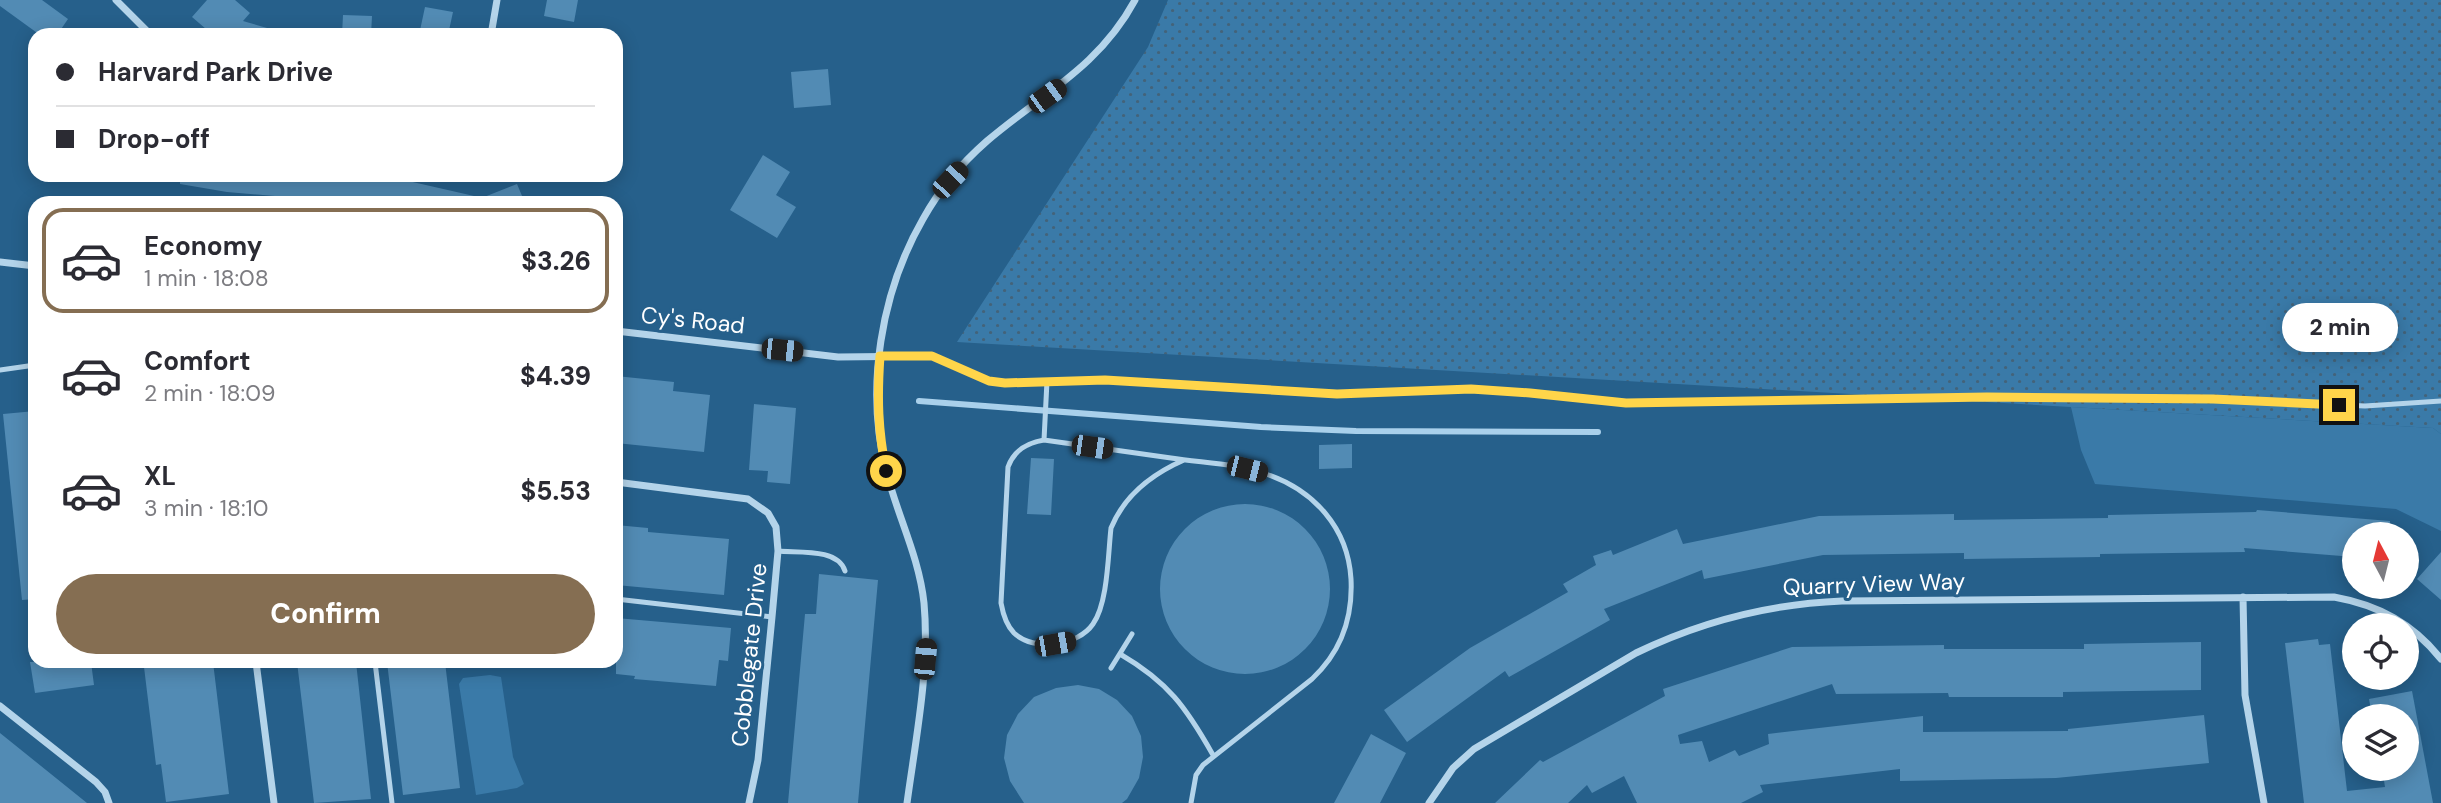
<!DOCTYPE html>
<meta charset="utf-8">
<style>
:root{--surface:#fff;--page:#f2f2f3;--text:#2b2b33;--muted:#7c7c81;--line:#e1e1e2;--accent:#856e52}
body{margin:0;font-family:"DM Sans",sans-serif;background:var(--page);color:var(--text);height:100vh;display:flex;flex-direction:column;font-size:26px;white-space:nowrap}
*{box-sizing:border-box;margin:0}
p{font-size:23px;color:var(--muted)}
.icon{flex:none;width:38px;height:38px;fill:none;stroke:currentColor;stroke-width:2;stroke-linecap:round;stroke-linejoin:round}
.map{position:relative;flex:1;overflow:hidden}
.details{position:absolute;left:28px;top:196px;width:595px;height:472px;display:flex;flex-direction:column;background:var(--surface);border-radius:21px;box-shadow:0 4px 18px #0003}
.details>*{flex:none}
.hud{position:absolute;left:28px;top:28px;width:595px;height:154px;border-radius:21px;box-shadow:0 4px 18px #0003;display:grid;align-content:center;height:154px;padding:0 28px;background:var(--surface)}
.needle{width:46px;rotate:353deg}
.fabs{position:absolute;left:2342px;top:522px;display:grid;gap:14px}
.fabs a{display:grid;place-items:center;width:77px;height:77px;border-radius:50%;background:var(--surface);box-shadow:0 4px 18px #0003;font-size:35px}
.end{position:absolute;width:32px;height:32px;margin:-16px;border:9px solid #ffd54a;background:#111;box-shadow:0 0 0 4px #111}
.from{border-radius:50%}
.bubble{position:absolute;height:49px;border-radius:24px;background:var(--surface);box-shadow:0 4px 18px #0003;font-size:23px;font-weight:800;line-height:49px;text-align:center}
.car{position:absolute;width:21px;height:42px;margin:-21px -10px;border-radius:9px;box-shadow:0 0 5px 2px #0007;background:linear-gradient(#222 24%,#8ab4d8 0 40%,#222 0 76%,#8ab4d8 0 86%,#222 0)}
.hud b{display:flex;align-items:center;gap:24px;height:66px;font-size:26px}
.hud b+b{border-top:2px solid var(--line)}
.hud i{width:18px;height:18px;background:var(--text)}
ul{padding:12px 0 0;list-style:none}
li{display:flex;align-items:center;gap:21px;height:105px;margin:0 14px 10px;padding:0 14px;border:4px solid transparent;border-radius:21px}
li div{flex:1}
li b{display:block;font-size:26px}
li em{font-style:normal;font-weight:800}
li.active{border-color:var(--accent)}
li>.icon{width:63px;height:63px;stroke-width:1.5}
.action{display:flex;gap:14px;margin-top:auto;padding:14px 28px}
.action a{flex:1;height:80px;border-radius:42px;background:var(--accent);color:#fff;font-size:28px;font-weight:800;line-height:80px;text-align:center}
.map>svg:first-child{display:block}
.grass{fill:url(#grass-dots)}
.green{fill:#3a7aa8}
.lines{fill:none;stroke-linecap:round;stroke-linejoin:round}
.stream{stroke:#a9d0eb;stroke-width:6}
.building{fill:#528bb4}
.service{stroke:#b4d4ea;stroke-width:5}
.minor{stroke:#b4d4ea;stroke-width:7}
.route{stroke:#ffd54a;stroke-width:9}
.labels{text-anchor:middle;stroke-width:6;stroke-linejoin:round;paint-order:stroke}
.street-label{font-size:23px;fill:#fff;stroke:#26608b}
</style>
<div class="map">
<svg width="2441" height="803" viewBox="0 0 2441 803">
<defs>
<pattern id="grass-dots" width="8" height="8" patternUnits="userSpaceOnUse" patternTransform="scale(1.75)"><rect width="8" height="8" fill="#3a7aa8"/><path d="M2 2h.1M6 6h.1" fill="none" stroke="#43637a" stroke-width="1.8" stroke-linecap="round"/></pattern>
</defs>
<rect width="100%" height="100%" fill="#26608b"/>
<!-- grass -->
<path class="grass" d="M1168,0H2441V434L2433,428L957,342L1148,47Z"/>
<!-- green -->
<path class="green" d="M2071,407L2433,428L2441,434V531L2396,509L2095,484L2081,450Z
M490,675L501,677L513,757L524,784L517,788L476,795L459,684L463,678Z"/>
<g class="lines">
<!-- stream -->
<path class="stream" d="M919,401L1261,427L1356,431L1598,432"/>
</g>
<!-- building -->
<path class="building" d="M0,0H42L68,19L57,35H40L0,6Z
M207,0H235L250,13L243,21L274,30L273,35H213L192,17Z
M547,0H578L574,22L544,16Z
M425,7L453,12L448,35H419Z
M343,15L372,16L371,35H342Z
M828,69L831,105L794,108L791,72Z
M763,155L790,172L776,195L796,207L777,238L730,210Z
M180,175H382L474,196V201L517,184L525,203H355L322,200L227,192L180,184Z
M616,376L674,382L673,391L710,395L704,452L616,443Z
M754,404L796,408L790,484L767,482L768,471L749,470Z
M35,411V599L22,600L3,414Z
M1352,444V468L1319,469V445Z
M1031,458L1054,459L1051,515L1027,514Z
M1160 589a85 85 0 1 1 170 0a85 85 0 1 1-170 0Z
M2257,510L2390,521V534H2354V557L2244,548L2245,552L2100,554V557L1964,559V553L1823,555L1704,579L1702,570L1604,609L1610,620L1509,677L1505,671L1407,742L1384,710L1470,648L1568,592L1563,584L1596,565L1593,556L1611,550L1613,555L1677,529L1683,544L1819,516L1954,514V520L2108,518V515L2256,512Z
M616,525L648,528V532L729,539L724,595L616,585Z
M2441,552V600L2417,579Z
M819,574L878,580L858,803H788L805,614H816Z
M616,618L731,628L728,661L719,660L716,686L634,679L635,676L616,674Z
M2318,639L2319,645L2330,644L2347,791L2385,787L2382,768H2406V716H2372L2369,699L2412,691L2433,803H2304L2285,643Z
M2201,642V690L2063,692V697H1949L1948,693L1836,694L1832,684L1678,735L1680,744L1702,741L1709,762L1735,750L1739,756L1769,744L1768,734L1923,716V732L2068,731V729L2204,715L2209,763L2056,778L1900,781V769L1760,785L1763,792L1741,803H1637L1624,776L1592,793L1587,785L1568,803H1495L1540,760L1543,762L1665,696L1663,689L1792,647L1944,645V649H2084V644Z
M30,662H91L94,685L35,693Z
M151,662H213L229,794L166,802L161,764L156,765L144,667L152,666Z
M297,662H356L371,799L314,803Z
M387,662H445L460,788L403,795Z
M1078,685L1099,689L1117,700L1132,716L1141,736L1143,757L1139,778L1127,799L1122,803H1024L1010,781L1004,758L1007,735L1018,714L1034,697L1056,688Z
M0,733L87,803H0Z
M1371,734L1406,753L1380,803H1334Z"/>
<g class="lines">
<!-- service -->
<path class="service" d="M932,356L989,381L1005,383L1105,380L1337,393L1471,389L1504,391L1626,403L1987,397L2213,399L2365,406L2441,401
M0,370L35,365
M1044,440L1047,381
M1184,460C1152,474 1125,494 1111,528C1108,554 1108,603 1093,624C1078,646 1034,652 1014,633C1006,625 1003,614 1001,603L1008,467C1014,450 1027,443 1044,440C1087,446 1129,452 1171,458C1202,463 1236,463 1266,474C1314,490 1348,528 1351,579C1353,619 1341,652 1312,679L1203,765L1196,775L1191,803
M778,551C798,553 838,548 845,571
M616,599L772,617
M1120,654C1168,682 1186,707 1213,755
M375,662L392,803
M1111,668L1132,634"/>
<!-- minor -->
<path class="minor" d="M116,0L151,35
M491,35L497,0
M0,262L35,266
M616,331L838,357L932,356
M616,482L748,499L768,513L776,527L778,551L772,617L758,760L749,803
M2243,597L2245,695L2264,803
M256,662L274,803
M0,706L96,782L105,792L109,803
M907,803C916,737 930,669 924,603C919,556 897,515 886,470C865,388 881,292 923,219C939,190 963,162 987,141C1042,94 1099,67 1135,0
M1429,803L1453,768L1474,749L1636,653C1702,621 1769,604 1842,601L2334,597C2379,605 2413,624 2441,659"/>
</g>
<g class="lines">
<!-- route -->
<path class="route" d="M886,471C878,429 877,399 880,356H932L989,381L1005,383L1105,380L1337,394L1471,389L1530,393L1626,403L1987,397L2213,399L2339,405"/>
</g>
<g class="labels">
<!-- street labels -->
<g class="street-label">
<text transform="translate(693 320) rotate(6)" y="8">Cy's Road</text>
<text transform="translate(1874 584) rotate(-2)" y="8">Quarry View Way</text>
<text transform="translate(749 655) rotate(-84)" y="8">Cobblegate Drive</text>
</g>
</g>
</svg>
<div class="fabs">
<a><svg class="needle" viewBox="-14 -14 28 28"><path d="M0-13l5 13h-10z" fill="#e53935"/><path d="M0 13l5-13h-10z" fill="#7c7c81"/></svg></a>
<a><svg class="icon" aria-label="locate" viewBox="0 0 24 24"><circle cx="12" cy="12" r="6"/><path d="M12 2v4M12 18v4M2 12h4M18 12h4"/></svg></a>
<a><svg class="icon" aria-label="layers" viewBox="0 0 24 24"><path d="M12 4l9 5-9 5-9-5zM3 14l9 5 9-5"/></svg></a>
</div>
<i class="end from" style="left:886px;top:471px"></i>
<i class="end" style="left:2339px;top:405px"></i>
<div class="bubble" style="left:2282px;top:303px;width:116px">2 min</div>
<i class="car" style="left:1047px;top:96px;rotate:54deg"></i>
<i class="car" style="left:950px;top:180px;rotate:43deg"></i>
<i class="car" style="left:782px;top:350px;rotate:96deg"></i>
<i class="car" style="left:1092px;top:447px;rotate:98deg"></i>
<i class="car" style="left:1247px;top:469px;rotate:104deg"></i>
<i class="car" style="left:1055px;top:644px;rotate:80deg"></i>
<i class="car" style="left:925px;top:659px;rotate:5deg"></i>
<div class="hud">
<b><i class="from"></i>Harvard Park Drive</b>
<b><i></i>Drop-off</b>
</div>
<section class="details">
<ul>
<li class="active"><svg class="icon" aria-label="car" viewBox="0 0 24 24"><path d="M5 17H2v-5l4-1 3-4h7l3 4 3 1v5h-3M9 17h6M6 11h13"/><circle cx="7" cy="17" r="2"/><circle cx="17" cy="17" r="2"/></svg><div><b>Economy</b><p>1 min · 18:08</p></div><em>$3.26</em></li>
<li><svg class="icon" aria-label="car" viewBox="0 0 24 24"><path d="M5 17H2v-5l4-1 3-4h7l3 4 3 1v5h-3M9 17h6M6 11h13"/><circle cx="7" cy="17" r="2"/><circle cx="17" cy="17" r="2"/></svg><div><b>Comfort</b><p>2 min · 18:09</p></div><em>$4.39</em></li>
<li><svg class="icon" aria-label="car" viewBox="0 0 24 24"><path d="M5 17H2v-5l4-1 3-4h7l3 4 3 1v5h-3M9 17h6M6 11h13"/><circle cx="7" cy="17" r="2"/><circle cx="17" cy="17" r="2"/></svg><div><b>XL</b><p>3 min · 18:10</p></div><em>$5.53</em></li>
</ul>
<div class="action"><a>Confirm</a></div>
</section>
</div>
